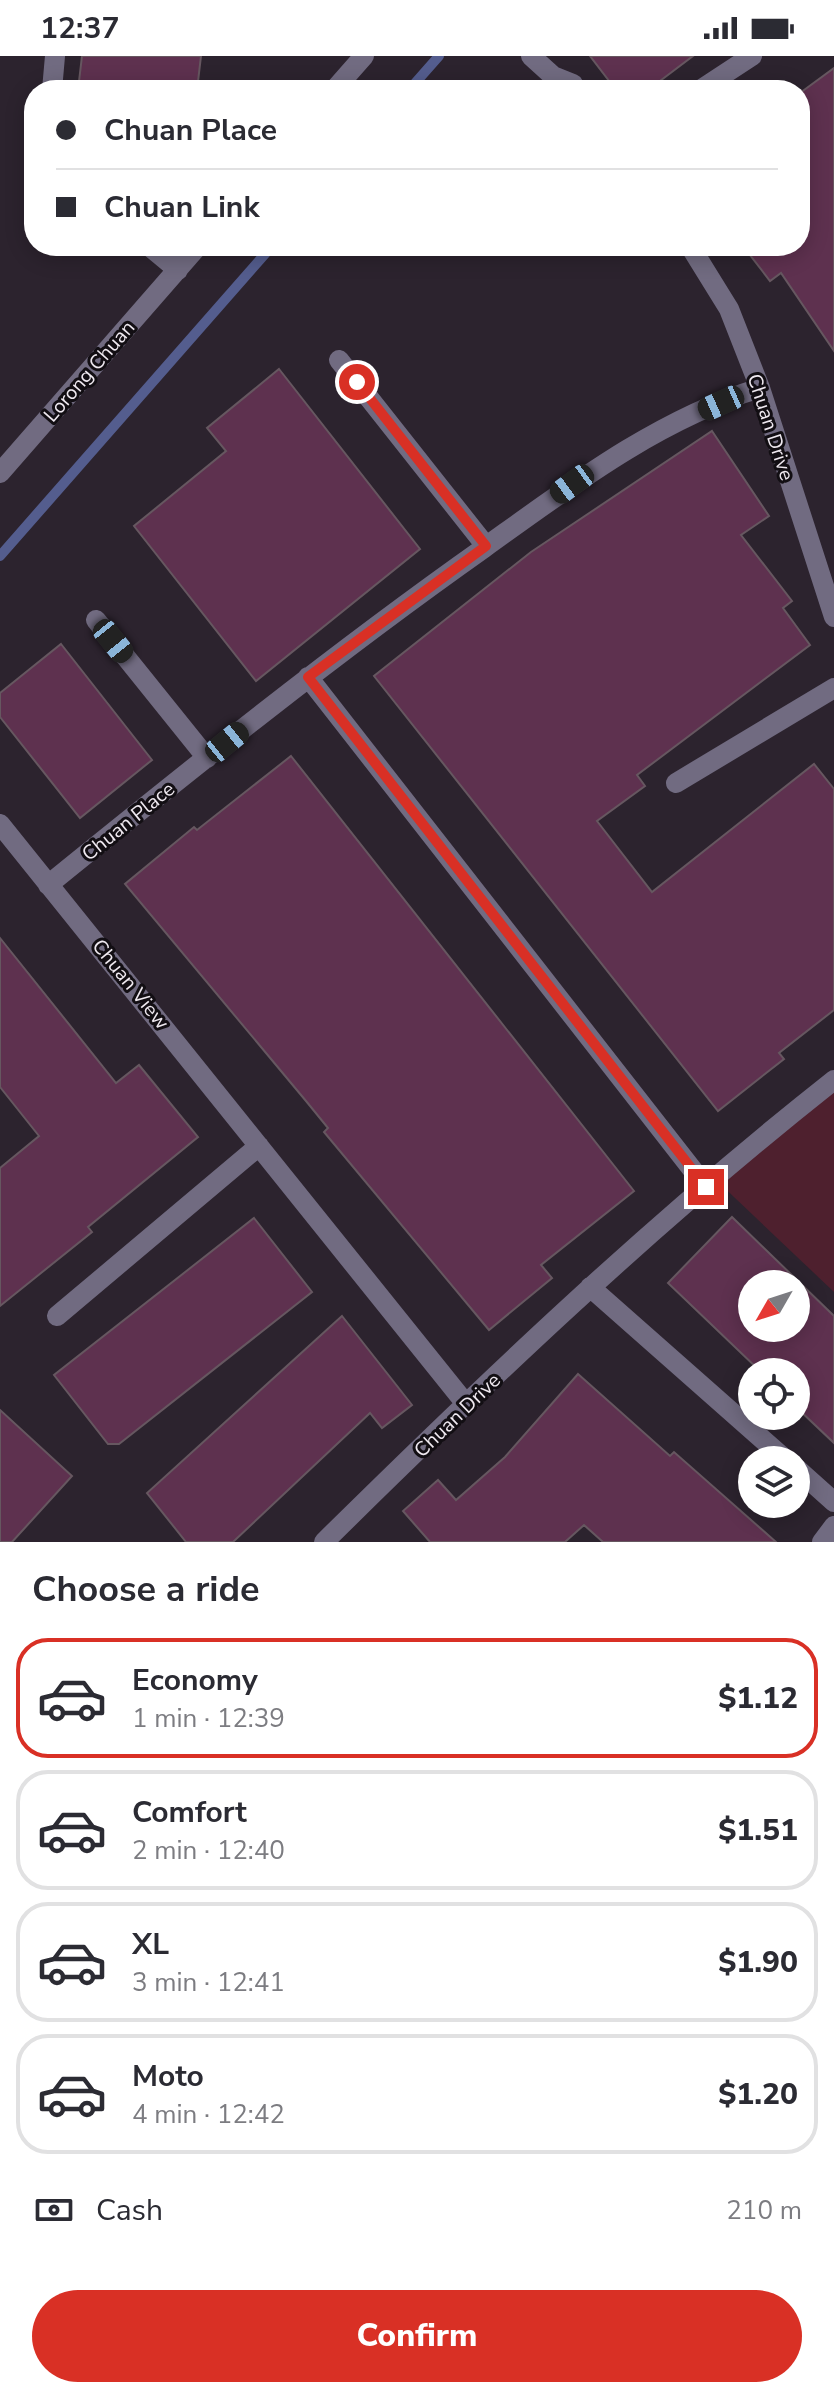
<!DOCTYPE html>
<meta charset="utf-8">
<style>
:root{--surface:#fff;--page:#f7f7f7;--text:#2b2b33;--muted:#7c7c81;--line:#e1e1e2;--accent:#d93025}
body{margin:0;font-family:"Nunito Sans",sans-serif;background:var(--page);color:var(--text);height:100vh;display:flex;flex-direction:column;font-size:30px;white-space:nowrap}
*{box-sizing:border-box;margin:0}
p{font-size:26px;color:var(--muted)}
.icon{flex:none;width:44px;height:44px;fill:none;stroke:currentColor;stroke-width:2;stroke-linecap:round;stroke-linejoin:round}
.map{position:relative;height:1486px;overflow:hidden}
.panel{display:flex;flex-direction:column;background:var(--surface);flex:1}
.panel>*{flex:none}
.guide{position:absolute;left:24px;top:24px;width:786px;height:176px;border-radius:32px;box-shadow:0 4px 20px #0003;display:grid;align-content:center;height:176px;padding:0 32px;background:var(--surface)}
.needle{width:52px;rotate:231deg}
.buttons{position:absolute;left:738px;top:1214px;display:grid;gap:16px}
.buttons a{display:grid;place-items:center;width:72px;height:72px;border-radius:50%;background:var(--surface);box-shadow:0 4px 20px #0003;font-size:40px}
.end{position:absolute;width:36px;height:36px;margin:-18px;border:10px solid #d93025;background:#fff;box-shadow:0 0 0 4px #fff}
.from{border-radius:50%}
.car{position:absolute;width:24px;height:48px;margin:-24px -12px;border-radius:10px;box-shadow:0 0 6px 2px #0007;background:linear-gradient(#222 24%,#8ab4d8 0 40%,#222 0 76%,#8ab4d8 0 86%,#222 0)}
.guide b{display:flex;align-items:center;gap:28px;height:76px;font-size:30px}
.guide b+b{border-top:2px solid var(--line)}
.guide i{width:20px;height:20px;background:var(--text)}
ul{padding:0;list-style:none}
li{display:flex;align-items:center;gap:24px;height:120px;margin:0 16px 12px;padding:0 16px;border:4px solid var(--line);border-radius:32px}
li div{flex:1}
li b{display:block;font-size:30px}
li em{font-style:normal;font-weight:800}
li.active{border-color:var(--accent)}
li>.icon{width:72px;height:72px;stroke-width:1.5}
h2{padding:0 32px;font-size:36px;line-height:96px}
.pay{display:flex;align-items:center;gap:20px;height:88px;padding:0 32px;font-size:30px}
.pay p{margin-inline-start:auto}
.cta{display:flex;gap:16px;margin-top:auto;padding:16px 32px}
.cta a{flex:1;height:92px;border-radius:48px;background:var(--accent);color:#fff;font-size:32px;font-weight:800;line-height:92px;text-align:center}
.status{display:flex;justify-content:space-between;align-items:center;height:56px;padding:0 40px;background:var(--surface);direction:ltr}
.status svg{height:22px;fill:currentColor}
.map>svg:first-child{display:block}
.green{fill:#4e202e}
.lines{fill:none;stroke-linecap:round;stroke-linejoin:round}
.stream{stroke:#545d8e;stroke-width:10}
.building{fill:#5e314f;stroke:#665760;stroke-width:2;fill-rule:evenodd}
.minor{stroke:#716b81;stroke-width:20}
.route{stroke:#d93025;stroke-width:10}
.labels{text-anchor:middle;stroke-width:6;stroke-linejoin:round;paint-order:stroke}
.street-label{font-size:20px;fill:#efe9f0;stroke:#120e13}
</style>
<div class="status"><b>12:37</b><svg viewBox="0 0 49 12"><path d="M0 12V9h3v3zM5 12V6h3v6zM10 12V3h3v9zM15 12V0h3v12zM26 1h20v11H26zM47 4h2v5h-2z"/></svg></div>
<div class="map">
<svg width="834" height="1486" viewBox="0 0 834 1486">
<rect width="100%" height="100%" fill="#2c232e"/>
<!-- green -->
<path class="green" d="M834,1029V1236L715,1123Z"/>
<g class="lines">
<!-- stream -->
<path class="stream" d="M409,34L439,0
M0,500L272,190"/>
</g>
<!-- building -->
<path class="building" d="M82,0H201L197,34H78Z
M590,0H693L648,34H616Z
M834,12V295L781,217L770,225L743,190H800V37Z
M279,313L420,493L256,625L134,470L226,395L207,372Z
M712,375L769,460L741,479L792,545L783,552L810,589L637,719L645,730L597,765L652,836L814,708L834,733V954L779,997L784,1003L718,1055L374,620L531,496Z
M61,588L152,704L80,762L0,661V637Z
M291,700L634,1135L541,1209L552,1222L489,1274L324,1076L328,1072L306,1045L125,828L194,771L197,774Z
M0,882L116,1027L139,1009L198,1081L88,1171L92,1176L0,1250V1112L39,1080L0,1031Z
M732,1161L834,1260V1387L796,1351V1316H761L668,1227ZM752,1228H796V1272H752Z
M254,1162L312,1236L119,1388H108L54,1319Z
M342,1260L412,1349L382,1372L370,1357L233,1486H186L147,1437Z
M578,1318L670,1400L674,1396L776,1486H603L584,1469L565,1486H430L403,1455L438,1424L456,1444L505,1401Z
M0,1354L72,1420L12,1486H0Z"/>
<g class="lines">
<!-- minor -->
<path class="minor" d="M531,0L553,20L573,28
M52,34L55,0
M334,34L364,0
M700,34L752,0
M149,190L178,214
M690,190L729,253L760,332L834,561
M339,304L486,490
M0,417L198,190
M96,564L207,702
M308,621L706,1131
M676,727L834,632
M0,768L466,1348
M48,829C191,713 334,598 484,492C569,431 658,363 760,332
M590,1231L786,1404
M57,1260L259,1090
M796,1412L834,1446
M324,1486C487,1325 654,1166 834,1024
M822,1486L834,1470"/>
</g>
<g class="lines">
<!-- route -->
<path class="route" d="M357,326L486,490L308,621L706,1131"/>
</g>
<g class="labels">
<!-- street labels -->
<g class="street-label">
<text transform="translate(89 315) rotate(-49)" y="7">Lorong Chuan</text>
<text transform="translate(771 371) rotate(72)" y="7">Chuan Drive</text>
<text transform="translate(128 765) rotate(-39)" y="7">Chuan Place</text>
<text transform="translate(131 928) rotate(51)" y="7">Chuan View</text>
<text transform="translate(457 1359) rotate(-44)" y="7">Chuan Drive</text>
</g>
</g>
</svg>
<div class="buttons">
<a><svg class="needle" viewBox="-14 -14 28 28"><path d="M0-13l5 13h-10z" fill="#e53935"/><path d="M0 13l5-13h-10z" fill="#7c7c81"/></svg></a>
<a><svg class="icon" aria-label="locate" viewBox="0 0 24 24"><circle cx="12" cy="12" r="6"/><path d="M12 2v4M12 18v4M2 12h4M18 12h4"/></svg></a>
<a><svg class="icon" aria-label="layers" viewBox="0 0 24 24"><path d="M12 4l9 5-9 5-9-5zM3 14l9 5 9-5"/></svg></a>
</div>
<i class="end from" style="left:357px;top:326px"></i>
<i class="end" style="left:706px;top:1131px"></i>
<i class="car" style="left:721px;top:347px;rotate:246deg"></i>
<i class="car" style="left:572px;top:428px;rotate:234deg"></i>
<i class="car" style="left:113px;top:585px;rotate:141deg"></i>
<i class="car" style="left:227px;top:686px;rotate:51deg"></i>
<div class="guide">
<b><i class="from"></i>Chuan Place</b>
<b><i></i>Chuan Link</b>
</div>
</div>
<section class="panel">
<h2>Choose a ride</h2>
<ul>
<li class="active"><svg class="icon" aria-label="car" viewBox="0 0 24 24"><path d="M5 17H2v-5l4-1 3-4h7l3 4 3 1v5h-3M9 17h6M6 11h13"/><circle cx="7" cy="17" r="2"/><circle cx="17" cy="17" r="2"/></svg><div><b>Economy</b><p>1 min · 12:39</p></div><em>$1.12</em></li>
<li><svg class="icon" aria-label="car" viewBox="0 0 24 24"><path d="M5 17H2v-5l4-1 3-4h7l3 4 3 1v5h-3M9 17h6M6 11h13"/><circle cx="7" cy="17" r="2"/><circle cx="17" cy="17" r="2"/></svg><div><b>Comfort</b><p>2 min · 12:40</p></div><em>$1.51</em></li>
<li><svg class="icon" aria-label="car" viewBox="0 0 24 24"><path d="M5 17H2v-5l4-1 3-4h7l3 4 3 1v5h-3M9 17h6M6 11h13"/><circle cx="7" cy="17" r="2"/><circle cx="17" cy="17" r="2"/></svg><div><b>XL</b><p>3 min · 12:41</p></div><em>$1.90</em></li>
<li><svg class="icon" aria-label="car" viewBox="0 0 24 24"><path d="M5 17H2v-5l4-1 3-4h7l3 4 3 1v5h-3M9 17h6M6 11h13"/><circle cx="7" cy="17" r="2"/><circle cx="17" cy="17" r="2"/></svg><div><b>Moto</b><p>4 min · 12:42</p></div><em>$1.20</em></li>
</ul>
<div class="pay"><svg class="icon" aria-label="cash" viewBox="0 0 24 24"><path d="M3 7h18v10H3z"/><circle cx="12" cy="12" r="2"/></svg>Cash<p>210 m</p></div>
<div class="cta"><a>Confirm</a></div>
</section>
